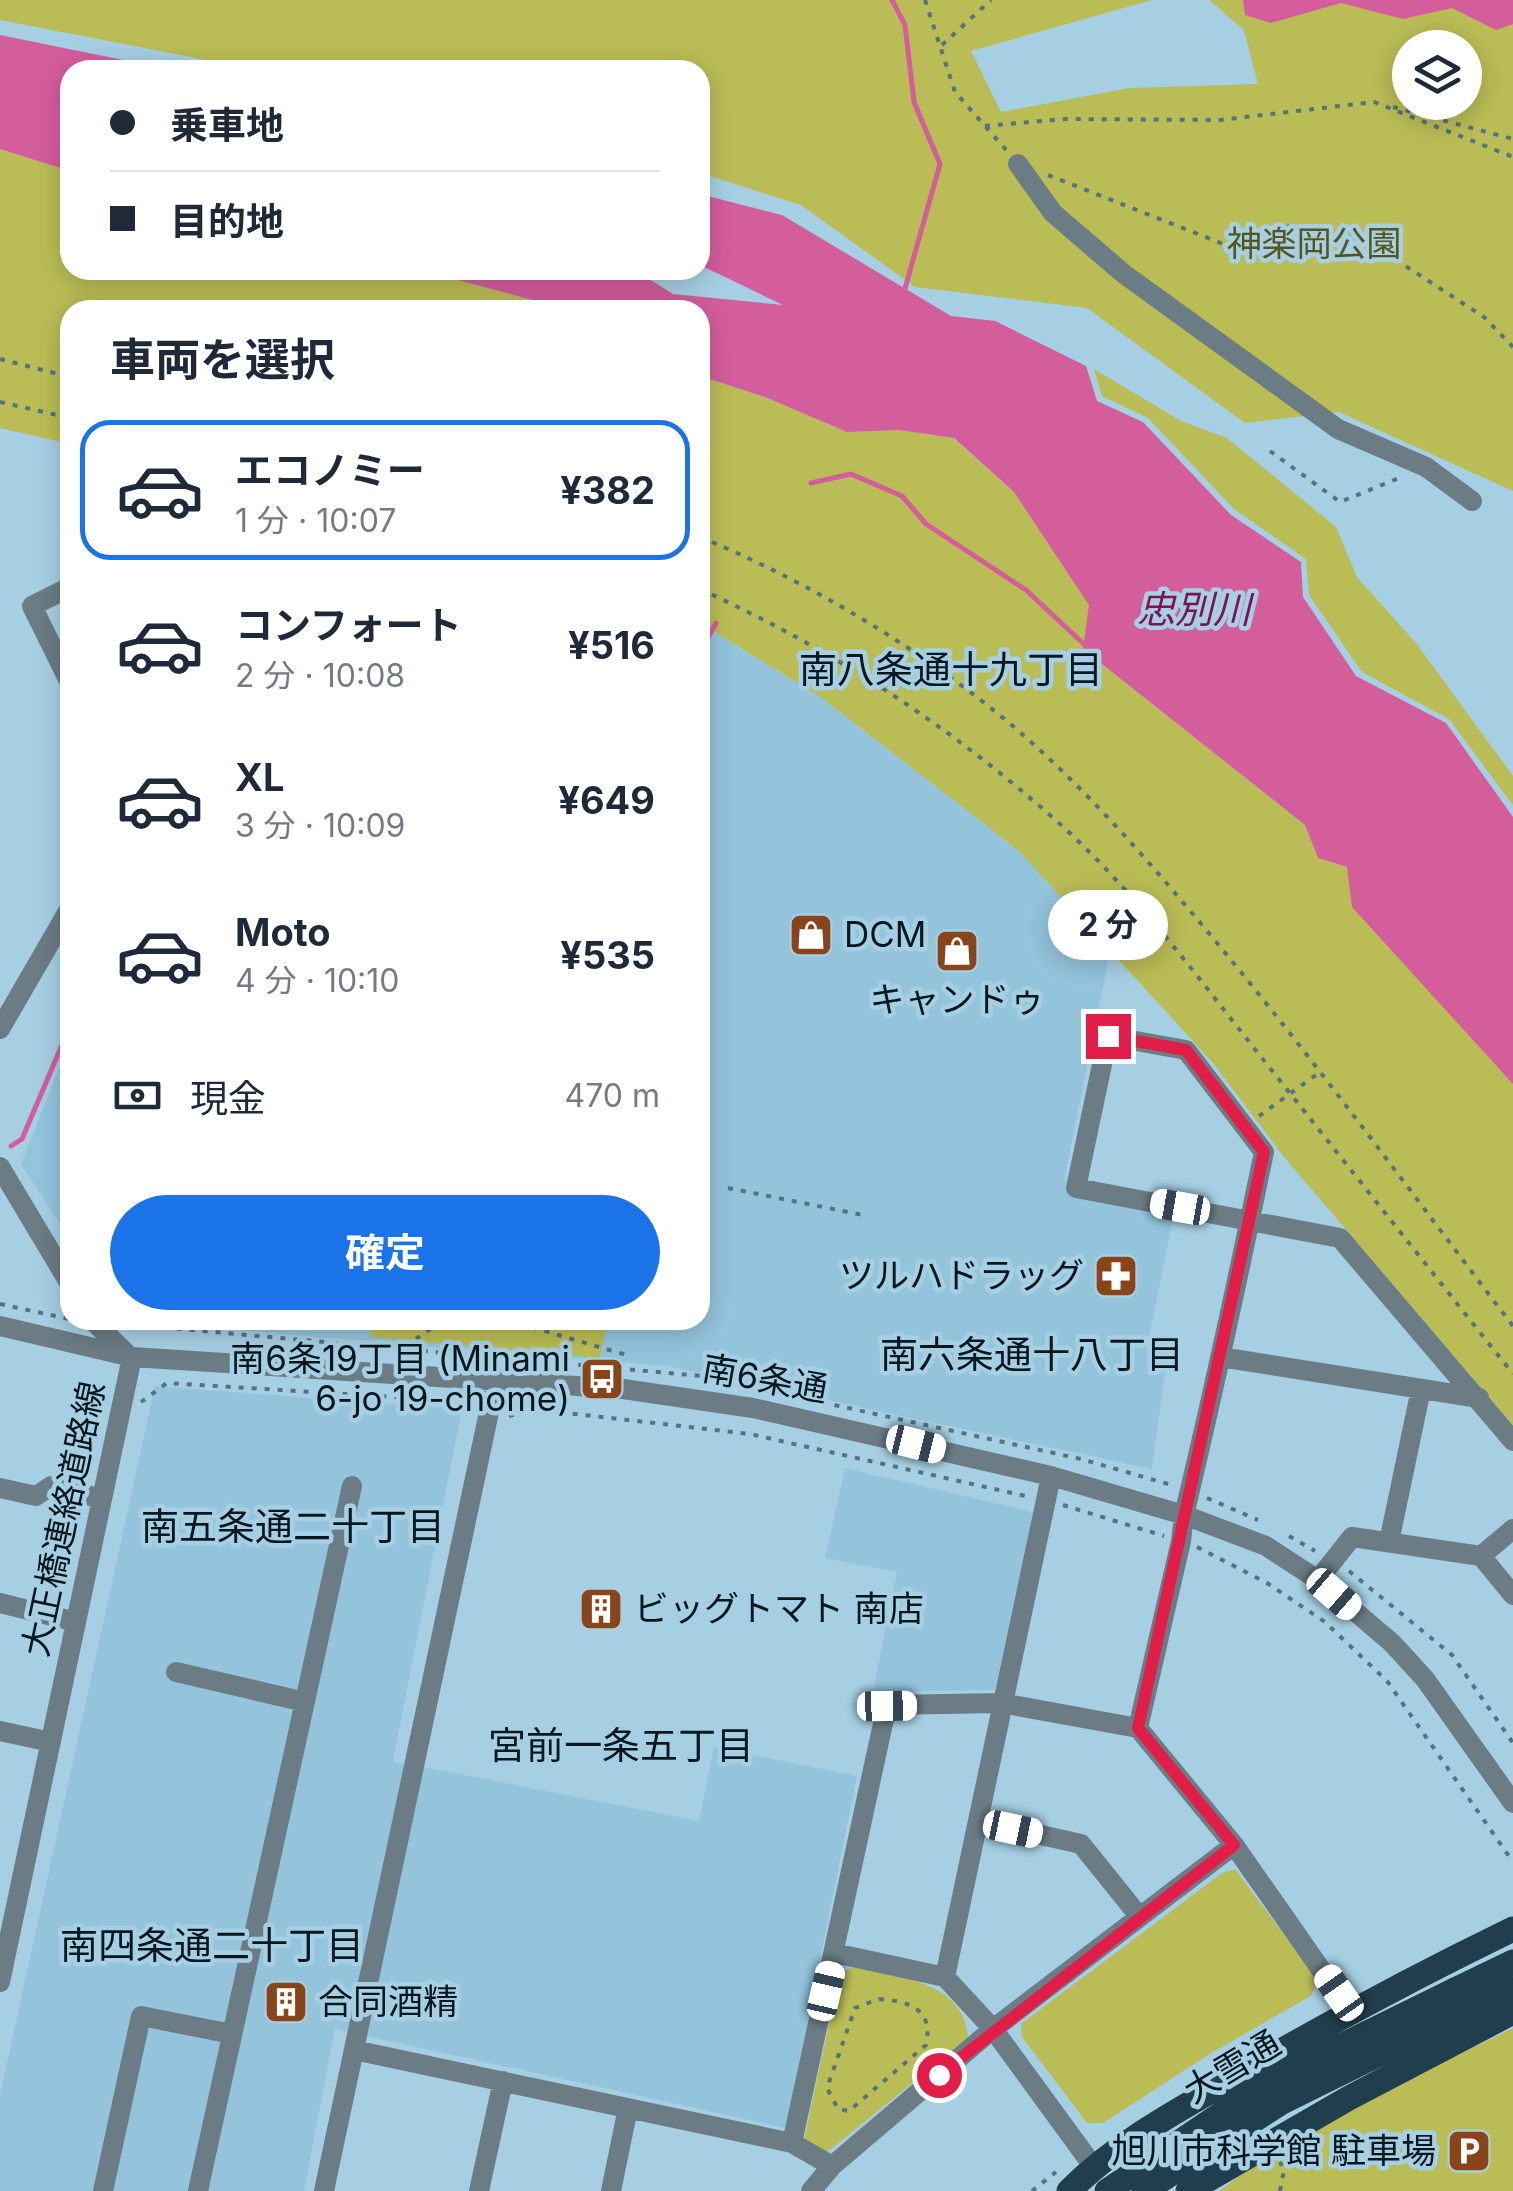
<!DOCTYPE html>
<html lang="ja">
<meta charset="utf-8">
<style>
:root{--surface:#fff;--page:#f2f2f3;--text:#1f2937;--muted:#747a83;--line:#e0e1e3;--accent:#1a73e8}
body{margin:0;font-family:Inter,"Noto Sans JP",sans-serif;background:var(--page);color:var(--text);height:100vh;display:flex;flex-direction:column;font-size:38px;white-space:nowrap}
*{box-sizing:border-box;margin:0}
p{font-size:32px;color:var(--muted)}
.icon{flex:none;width:55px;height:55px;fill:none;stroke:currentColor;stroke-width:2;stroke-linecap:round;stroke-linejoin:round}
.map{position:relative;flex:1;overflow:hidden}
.side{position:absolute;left:60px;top:300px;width:650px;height:1030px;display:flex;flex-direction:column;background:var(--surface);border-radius:30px;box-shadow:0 5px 25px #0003}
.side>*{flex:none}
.guide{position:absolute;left:60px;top:60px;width:650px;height:220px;border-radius:30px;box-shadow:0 5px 25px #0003;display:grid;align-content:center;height:220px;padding:0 50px;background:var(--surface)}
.tools{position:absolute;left:1392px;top:30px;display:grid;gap:20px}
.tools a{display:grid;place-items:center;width:90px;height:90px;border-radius:50%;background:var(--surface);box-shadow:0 5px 25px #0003;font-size:50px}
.end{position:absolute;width:45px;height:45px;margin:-22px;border:12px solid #e11d48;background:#fff;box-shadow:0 0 0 5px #fff}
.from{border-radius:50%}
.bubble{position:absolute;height:70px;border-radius:35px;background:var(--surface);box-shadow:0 5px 25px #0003;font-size:32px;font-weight:700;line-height:70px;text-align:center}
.car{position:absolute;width:30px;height:60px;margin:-30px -15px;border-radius:12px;box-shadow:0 0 8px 2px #0007;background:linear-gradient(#fff 24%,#345 0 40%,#fff 0 76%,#345 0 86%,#fff 0)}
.guide b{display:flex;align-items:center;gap:35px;height:95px;font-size:38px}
.guide b+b{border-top:2px solid var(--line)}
.guide i{width:25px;height:25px;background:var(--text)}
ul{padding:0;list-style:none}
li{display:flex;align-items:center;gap:30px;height:140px;margin:0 20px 15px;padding:0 30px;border:5px solid transparent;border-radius:30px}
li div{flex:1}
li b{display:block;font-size:38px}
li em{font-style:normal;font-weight:700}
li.active{border-color:var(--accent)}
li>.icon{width:90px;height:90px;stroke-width:1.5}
h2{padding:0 50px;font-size:45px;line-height:120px}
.pay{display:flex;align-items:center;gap:25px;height:110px;padding:0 50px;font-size:38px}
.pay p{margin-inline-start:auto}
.primary-button{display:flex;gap:20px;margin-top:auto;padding:20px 50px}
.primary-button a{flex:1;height:115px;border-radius:60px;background:var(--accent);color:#fff;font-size:40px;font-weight:700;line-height:115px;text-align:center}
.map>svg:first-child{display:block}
.built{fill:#93c4dc}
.green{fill:#babc55;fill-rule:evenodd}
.water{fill:#d45d9c}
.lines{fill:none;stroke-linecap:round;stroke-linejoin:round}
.stream{stroke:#d45d9c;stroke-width:5}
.path{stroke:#55727f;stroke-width:4;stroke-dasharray:5 8;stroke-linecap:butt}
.minor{stroke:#6b7c84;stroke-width:20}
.major{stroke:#203e4d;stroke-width:25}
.major-bridge{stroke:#203e4d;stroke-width:25}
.route{stroke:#e11d48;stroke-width:12}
.labels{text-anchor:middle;stroke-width:9;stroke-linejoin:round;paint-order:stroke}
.park-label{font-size:35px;fill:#55561c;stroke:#a6cfe3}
.poi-label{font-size:35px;fill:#08181f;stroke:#a6cfe3;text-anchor:start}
.street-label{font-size:35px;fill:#08181f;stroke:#a6cfe3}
.water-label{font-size:38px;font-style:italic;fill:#801155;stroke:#a6cfe3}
.neighbourhood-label{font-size:38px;fill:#08181f;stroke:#a6cfe3}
</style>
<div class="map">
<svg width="1513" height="2191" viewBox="0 0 1513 2191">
<rect width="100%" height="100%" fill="#a6cfe3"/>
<!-- built -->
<path class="built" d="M701,624L822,698L1019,851L1111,947L1064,1181L1177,1199L1146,1352L1167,1358L1152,1469L667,1366L188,1326V1320H700Z
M70,1040V1239L21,1164Z
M155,1386L457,1409L461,1414L393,1761L699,1821L714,1747L857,1776L786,2128L335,2029L304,2191H0V2095Z
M845,1468L1033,1512L995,1690L873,1692L897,1572L825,1558Z"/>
<!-- green -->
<path class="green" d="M0,0H1152L971,51L1001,112L1129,88L1258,84L1244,30L1209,0H1513V491L1339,412L1245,423L1087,308L915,287L801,205L700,173V70H259L0,20ZM1410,48H1465V102H1410Z
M0,149L70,171V270H421L540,302L552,310H70V444L0,428Z
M1094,369L1181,421L1227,438L1336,527L1357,577L1416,643L1513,776V805L1449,719L1362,672L1309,595L1306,559L1234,509L1148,418L1102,396Z
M700,376L765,397L847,432L899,430L953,438L1016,494L1090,606L1084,650L1305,825L1318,858L1347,867L1513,1084V1425L1284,1157L1213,1063L1019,851L822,698L700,623Z
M374,1320H608L600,1358L370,1337Z
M1235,1869L1317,1979L1312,1995L1208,2055L1103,2123H1087L1022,2037L1021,2024L1222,1873Z
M854,1967C897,1977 965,1981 968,2038L826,2153L804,2140L840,1973Z
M1513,2028V2191H1220C1305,2121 1415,2077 1513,2028Z"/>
<!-- water -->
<path class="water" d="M1243,0H1513V24L1496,30L1452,8L1403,19L1341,3L1271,23L1245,15Z
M0,35L172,70H70V171L0,149Z
M700,194L782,215L951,316L995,321L1086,366L1097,401L1143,422L1231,515L1301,562L1303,597L1356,676L1446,723L1513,817V1084L1352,907L1347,867L1318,858L1305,825L1083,649L1089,605L1014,492L954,438L899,430L847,432L765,397L700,376V310H552L540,302L421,270H615L621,278L646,277L673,294L783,305L700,265Z"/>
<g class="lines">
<!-- stream -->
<path class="stream" d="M892,0L905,25L914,102L940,164L904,292
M811,483L851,474L902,496L926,524L1026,590L1087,647
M700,652L716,623
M11,1146L22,1139L70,1026"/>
<!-- path -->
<path class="path" d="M925,0L955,92L1007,151
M942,45L991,0
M1393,107L1513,139
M985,126L1065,119L1220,120L1374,102L1513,157
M1048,175L1246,253L1291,225L1367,241L1484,317L1513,347
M0,359L70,377
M0,402L70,418
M1270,451L1340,502L1399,478
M700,537C804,580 904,639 992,709C1077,777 1148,860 1217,943C1320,1067 1415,1198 1513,1326
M700,589C835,651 949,725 1060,824C1135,892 1196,975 1258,1053C1343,1160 1428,1267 1513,1374
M1259,1116L1320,1072
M728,1188L868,1216
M0,1304L69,1319L61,1300
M507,1320L630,1356
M125,1324L702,1376L1081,1459L1175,1486
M410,1350L413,1341L443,1320
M141,1402L167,1383L459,1401L470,1411
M509,1416L532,1409L750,1434L1030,1497
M1207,1498L1258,1520
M1063,1505L1164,1536
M1289,1536L1315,1551
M1197,1547L1267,1583L1325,1622L1387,1681L1513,1862
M1349,1571L1452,1655L1513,1743
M879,1999C910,2001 934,2010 926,2045L849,2111L838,2109L827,2088L855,2008Z
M1032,2191L1056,2172
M1280,2191L1284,2170L1280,2162"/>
<!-- minor -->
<path class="minor" d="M1018,164L1053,213L1124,274L1338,429L1426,467L1472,501
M70,587L32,606L70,683
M0,1029L70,908
M0,1167L70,1284
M92,1320L126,1353
M0,1326L132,1357L623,1389L753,1408L1051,1476L1184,1515L1266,1546L1318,1580L1392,1643L1425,1679L1513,1803
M1220,1357L1479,1398
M0,1488L36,1496L51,1486L102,1499
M1389,1542L1421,1389
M1481,1556L1513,1595
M1318,1580L1352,1537L1481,1556L1513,1529
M0,1603L76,1622
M176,1672L305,1702
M1138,1728L1181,1541L1184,1515C1213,1394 1239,1273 1264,1152L1186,1050L1108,1036L1076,1188L1340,1238L1513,1441
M0,1731L51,1742
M978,1821L1081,1844L1139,1916
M834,1953L945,1977L993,2029L1093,2166
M945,1977L1051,1476
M0,1982L132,1357
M354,2050L792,2143L887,1705L1001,1703L1138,1728L1234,1845L1350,2011
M792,2143L832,2166
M103,2191L141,2016L232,2034
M198,2191L352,1486
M324,2191L496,1379
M479,2191L503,2081
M611,2191L628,2108
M811,2191L832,2166L993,2029L1234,1845"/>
<!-- major -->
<path class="major" d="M1069,2191C1116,2144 1176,2111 1234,2078C1325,2025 1418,1975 1513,1929
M1107,2191L1270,2081L1455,1990
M1144,2191L1282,2102L1468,2010
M1188,2191L1349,2098L1513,2012"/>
<!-- major-bridge -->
<path class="major-bridge" d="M1455,1990L1513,1962
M1468,2010L1513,1988"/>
</g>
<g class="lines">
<!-- route -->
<path class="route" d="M939,2075L1234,1845L1138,1728L1264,1152L1186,1050L1108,1036"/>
</g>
<!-- icons -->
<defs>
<symbol id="shop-square" viewBox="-11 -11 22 22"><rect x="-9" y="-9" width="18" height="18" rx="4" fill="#894519" stroke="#a6cfe3"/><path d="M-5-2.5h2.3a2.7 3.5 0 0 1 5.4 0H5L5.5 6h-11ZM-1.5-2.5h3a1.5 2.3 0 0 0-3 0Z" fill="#fff"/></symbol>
<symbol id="pharmacy-square" viewBox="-11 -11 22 22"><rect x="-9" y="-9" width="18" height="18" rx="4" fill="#894519" stroke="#a6cfe3"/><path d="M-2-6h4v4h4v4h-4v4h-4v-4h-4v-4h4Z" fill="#fff"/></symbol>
<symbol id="bus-square" viewBox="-11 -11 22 22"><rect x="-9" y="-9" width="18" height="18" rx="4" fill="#894519" stroke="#a6cfe3"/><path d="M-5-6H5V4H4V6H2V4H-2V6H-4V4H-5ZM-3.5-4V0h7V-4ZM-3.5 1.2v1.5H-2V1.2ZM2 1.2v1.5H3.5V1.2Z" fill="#fff"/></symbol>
<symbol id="building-square" viewBox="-11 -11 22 22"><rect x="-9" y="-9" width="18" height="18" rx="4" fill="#894519" stroke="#a6cfe3"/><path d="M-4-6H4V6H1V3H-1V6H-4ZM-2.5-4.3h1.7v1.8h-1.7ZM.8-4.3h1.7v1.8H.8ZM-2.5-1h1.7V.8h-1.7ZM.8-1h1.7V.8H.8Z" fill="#fff"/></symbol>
<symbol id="parking-square" viewBox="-11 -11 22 22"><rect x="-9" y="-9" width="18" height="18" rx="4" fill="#894519" stroke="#a6cfe3"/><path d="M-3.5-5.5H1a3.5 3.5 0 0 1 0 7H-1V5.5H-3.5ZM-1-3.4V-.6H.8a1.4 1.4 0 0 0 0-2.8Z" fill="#fff"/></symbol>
</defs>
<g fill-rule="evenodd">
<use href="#shop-square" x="786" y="910" width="50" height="50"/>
<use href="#shop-square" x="932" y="926" width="50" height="50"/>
<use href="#pharmacy-square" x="1091" y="1251" width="50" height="50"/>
<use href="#bus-square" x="577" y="1354" width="50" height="50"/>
<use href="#building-square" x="576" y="1584" width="50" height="50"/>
<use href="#building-square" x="261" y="1977" width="50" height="50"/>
<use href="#parking-square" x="1444" y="2126" width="50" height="50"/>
</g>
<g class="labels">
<!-- park labels -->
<g class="park-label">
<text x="1314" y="256">神楽岡公園</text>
</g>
<!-- poi labels -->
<g class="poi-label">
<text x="844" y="947">DCM</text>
<text x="957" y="1012" text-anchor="middle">キャンドゥ</text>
<text x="1084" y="1288" text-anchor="end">ツルハドラッグ</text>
<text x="570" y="1371" text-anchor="end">南6条19丁目 (Minami<tspan x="570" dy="40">6-jo 19-chome)</tspan></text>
<text x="634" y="1621">ビッグトマト 南店</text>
<text x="318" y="2014">合同酒精</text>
<text x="1436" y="2163" text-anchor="end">旭川市科学館 駐車場</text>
</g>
<!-- street labels -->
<g class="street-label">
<text transform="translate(765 1379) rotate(10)" y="12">南6条通</text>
<text transform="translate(64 1519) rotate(-78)" y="12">大正橋連絡道路線</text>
<text transform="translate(1232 2067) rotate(-31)" y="12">大雪通</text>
</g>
<!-- water labels -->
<g class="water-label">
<text x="1194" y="623">忠別川</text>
</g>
<!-- neighbourhood labels -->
<g class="neighbourhood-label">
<text x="951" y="683">南八条通十九丁目</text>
<text x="1032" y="1368">南六条通十八丁目</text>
<text x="293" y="1540">南五条通二十丁目</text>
<text x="621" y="1759">宮前一条五丁目</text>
<text x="212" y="1959">南四条通二十丁目</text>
</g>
</g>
</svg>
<div class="tools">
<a><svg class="icon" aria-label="layers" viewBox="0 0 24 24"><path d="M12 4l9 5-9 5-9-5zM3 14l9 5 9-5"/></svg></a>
</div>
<i class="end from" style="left:939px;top:2075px"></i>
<i class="end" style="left:1108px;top:1036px"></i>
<div class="bubble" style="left:1048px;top:890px;width:120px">2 分</div>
<i class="car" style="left:1180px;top:1207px;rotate:280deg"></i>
<i class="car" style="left:916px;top:1444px;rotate:104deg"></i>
<i class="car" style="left:1334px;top:1594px;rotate:131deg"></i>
<i class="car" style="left:887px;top:1706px;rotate:89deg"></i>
<i class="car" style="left:1013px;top:1829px;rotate:102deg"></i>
<i class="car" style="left:826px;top:1991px;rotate:13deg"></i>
<i class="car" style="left:1339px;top:1993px;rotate:325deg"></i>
<div class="guide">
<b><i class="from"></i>乗車地</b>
<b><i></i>目的地</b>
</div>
<section class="side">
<h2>車両を選択</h2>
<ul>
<li class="active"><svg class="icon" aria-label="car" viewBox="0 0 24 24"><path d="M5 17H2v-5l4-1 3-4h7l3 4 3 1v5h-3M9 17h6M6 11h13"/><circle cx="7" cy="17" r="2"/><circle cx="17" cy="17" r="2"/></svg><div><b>エコノミー</b><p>1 分 · 10:07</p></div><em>¥382</em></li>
<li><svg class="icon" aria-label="car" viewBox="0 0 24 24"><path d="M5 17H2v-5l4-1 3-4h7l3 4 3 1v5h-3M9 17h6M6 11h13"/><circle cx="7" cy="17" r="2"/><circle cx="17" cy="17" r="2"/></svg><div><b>コンフォート</b><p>2 分 · 10:08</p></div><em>¥516</em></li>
<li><svg class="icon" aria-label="car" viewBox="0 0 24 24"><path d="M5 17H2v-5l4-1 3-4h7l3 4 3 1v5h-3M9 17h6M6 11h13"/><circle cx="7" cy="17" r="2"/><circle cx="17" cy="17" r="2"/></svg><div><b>XL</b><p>3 分 · 10:09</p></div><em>¥649</em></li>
<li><svg class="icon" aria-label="car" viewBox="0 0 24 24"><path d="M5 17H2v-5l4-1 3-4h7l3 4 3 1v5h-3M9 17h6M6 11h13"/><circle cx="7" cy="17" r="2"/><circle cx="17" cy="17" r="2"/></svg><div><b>Moto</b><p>4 分 · 10:10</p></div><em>¥535</em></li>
</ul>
<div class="pay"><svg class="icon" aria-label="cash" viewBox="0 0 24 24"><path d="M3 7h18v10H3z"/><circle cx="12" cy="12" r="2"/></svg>現金<p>470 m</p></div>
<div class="primary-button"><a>確定</a></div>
</section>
</div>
